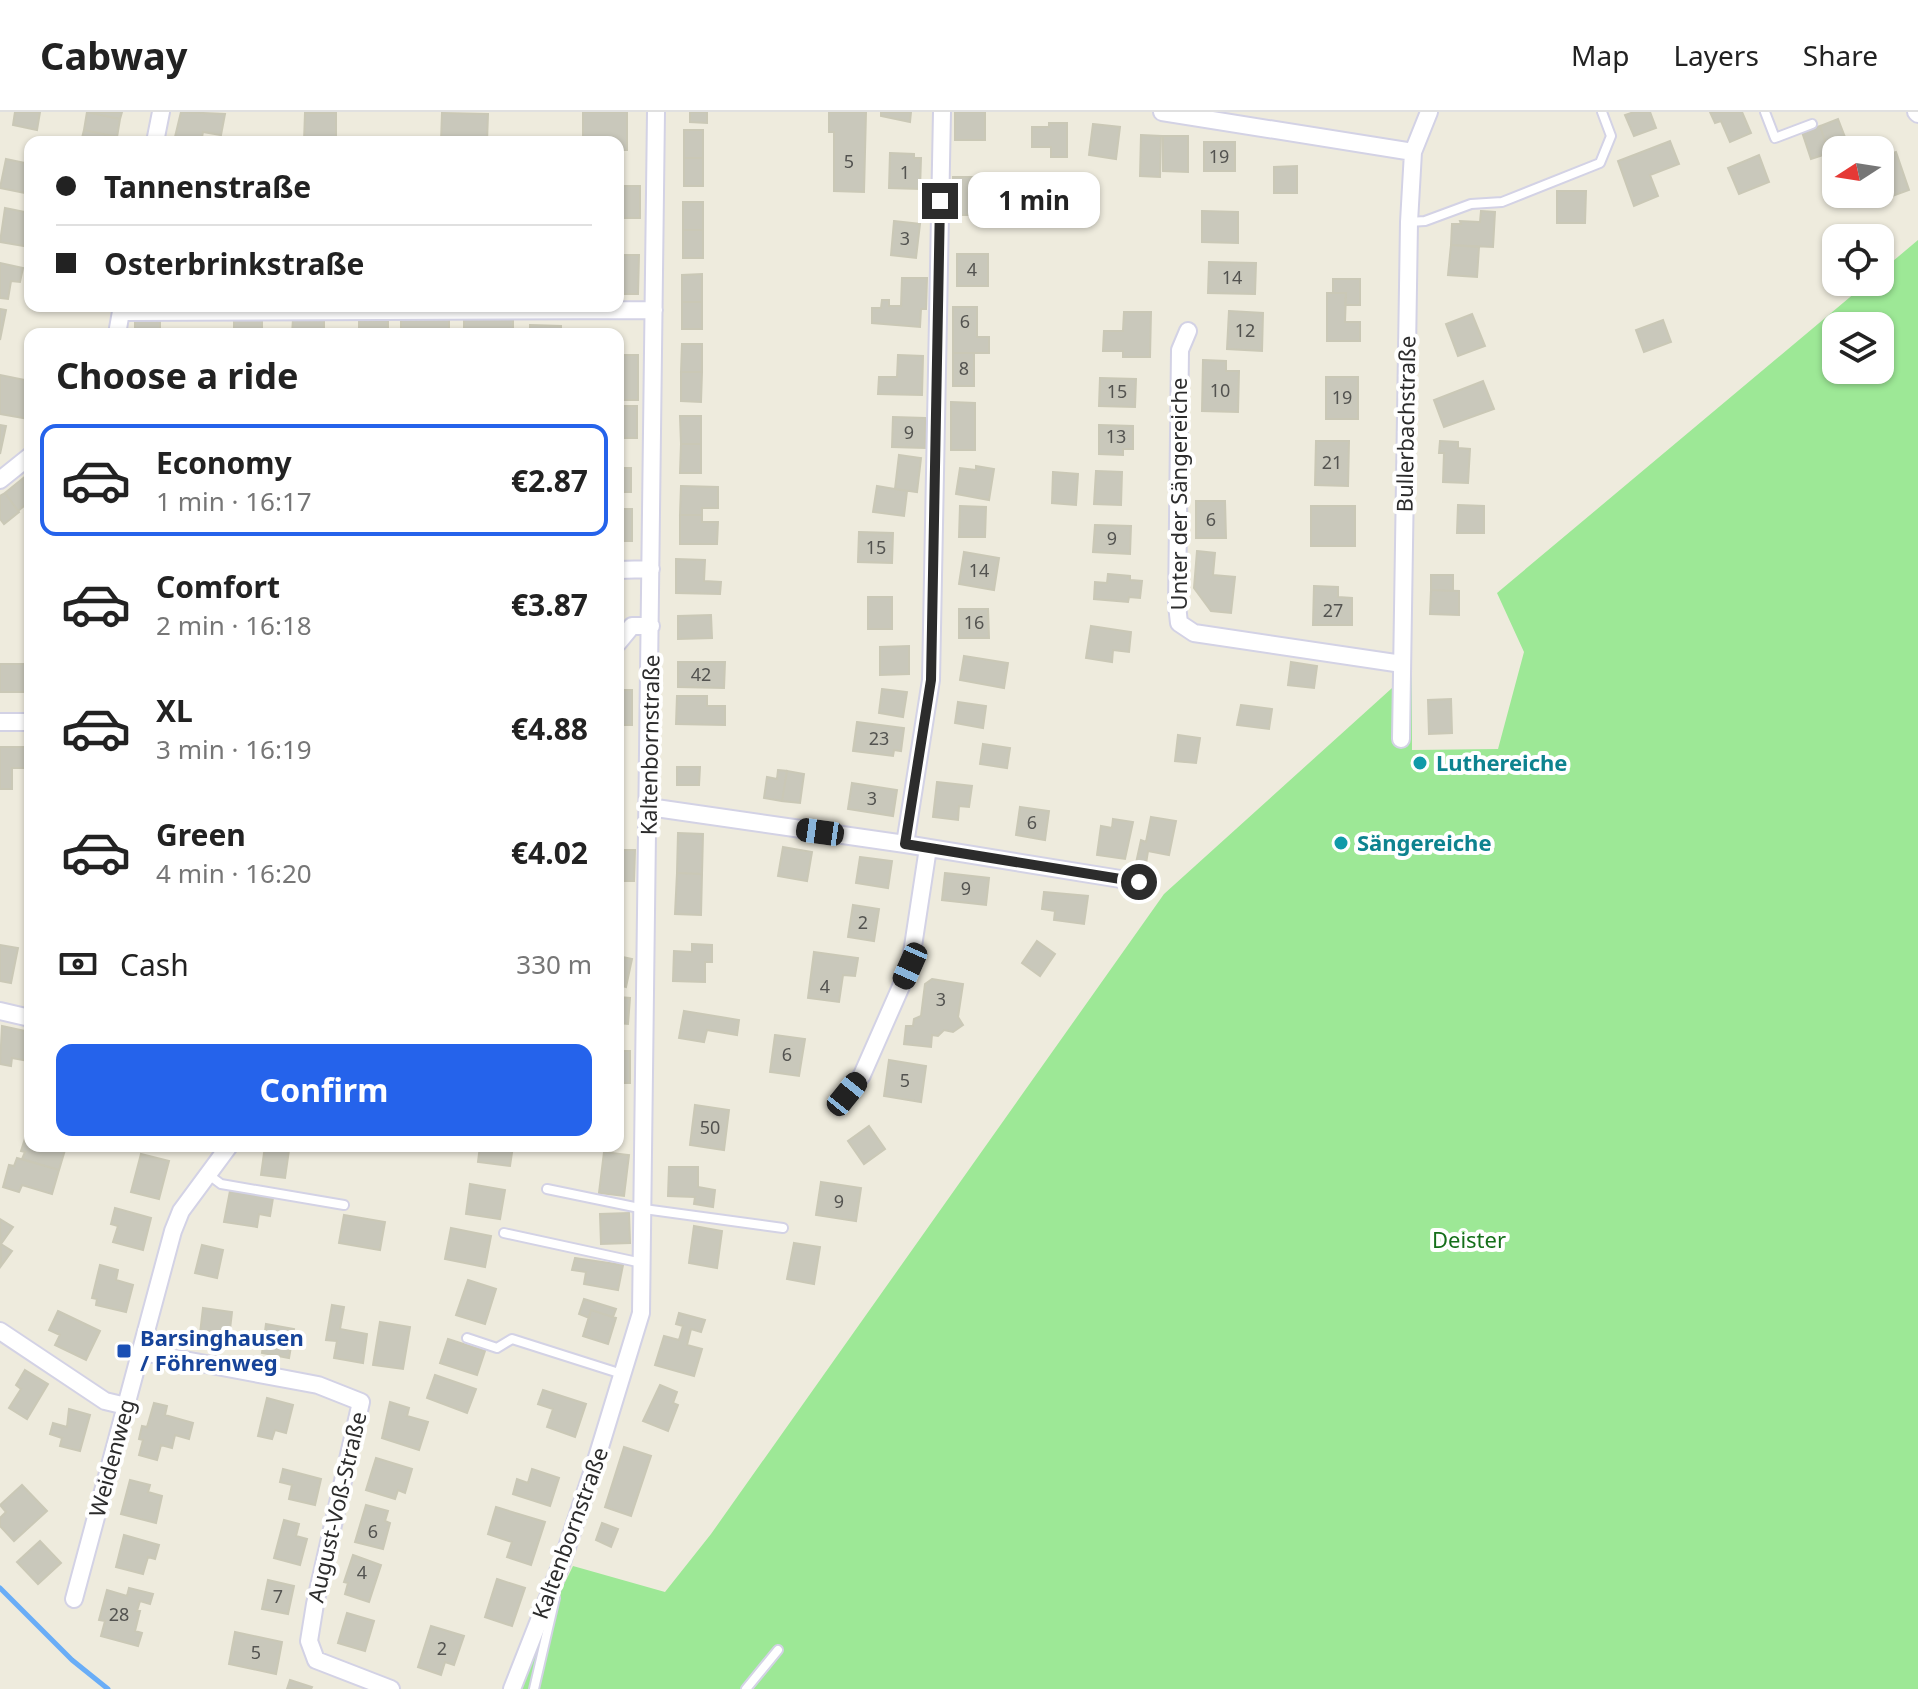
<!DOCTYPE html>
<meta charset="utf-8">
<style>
:root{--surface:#fff;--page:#f2f2f2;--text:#222;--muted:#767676;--line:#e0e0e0;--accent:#2563eb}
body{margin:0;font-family:"Noto Sans",sans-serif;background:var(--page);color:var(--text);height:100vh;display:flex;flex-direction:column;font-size:30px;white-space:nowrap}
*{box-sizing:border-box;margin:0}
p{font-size:26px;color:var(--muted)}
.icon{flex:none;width:44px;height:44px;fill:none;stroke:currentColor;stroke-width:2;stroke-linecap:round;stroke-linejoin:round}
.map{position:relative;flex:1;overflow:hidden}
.sheet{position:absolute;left:24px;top:216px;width:600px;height:824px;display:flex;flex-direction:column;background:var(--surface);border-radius:16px;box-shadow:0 2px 6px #0004}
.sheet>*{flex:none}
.top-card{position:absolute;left:24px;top:24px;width:600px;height:176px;border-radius:16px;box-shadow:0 2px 6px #0004;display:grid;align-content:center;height:176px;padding:0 32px;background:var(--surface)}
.needle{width:52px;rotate:258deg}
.fabs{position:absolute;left:1822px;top:24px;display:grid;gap:16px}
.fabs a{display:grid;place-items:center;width:72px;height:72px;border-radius:16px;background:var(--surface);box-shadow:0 2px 6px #0004;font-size:40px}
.end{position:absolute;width:36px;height:36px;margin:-18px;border:10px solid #2c2c2c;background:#fff;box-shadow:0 0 0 4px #fff}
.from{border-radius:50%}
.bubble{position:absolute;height:56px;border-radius:16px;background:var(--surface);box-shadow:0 2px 6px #0004;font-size:26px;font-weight:700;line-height:56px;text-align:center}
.car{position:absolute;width:24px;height:48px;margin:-24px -12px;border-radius:10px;box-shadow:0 0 6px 2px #0007;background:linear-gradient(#222 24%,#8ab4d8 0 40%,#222 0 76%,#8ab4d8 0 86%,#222 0)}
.top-card b{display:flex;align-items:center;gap:28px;height:76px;font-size:30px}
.top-card b+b{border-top:2px solid var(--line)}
.top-card i{width:20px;height:20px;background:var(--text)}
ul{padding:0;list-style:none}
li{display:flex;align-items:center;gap:24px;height:112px;margin:0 16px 12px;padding:0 16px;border:4px solid transparent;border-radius:16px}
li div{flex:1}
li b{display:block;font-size:30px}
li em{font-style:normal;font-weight:700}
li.selected{border-color:var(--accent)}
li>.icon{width:72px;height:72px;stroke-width:1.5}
h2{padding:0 32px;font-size:36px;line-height:96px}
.pay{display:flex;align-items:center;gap:20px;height:88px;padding:0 32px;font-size:30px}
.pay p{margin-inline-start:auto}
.primary-button{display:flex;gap:16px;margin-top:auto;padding:16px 32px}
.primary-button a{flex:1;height:92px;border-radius:16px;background:var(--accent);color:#fff;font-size:32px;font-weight:700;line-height:92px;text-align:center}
header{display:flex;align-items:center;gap:48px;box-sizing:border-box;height:112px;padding:0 40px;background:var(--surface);border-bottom:2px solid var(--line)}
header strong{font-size:38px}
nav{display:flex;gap:44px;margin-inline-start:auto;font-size:28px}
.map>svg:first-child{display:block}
.green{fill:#9de896;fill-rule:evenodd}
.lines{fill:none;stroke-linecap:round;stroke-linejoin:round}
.stream{stroke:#69adf7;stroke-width:5}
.building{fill:#c9c8bb;stroke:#cac8b6;stroke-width:2}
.service-casing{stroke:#d3d2e5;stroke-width:12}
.minor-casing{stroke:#d3d2e5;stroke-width:20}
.service{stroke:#fff;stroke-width:8}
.minor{stroke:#fff;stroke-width:16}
.route{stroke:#2c2c2c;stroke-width:10}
.culture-dot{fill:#0f9aa8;stroke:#fff;stroke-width:3}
.transit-dot{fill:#1a4fb4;stroke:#fff;stroke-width:3}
.labels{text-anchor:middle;stroke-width:8;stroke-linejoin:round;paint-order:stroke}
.number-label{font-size:18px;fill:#535350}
.street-label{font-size:22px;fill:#2c2c2c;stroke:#fff}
.culture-label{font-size:22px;font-weight:bold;fill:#0d838f;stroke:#fff;text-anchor:start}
.park-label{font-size:22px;fill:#156f1a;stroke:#fff}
.transit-label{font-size:22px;font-weight:bold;fill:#164399;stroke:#fff;text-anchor:start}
</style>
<header>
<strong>Cabway</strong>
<nav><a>Map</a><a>Layers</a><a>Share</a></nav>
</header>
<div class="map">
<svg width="1918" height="1577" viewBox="0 0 1918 1577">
<rect width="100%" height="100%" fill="#eeebdd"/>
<!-- green -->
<path class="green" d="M1918,128V1577H519L542,1517L573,1454L665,1480L711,1422L1164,782L1412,558V638L1498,637L1524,540L1497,481L1868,170H1880V160ZM1836,214H1880V258H1836Z"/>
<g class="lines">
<!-- stream -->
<path class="stream" d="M0,1476L72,1548L108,1577"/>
</g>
<!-- building -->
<path class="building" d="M15,0H40L37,18L13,13Z
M87,0H122L120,7Z
M87,0L120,7L117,25L84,18Z
M181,0L225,2L221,23L203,20L201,30L174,29Z
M583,0H627V38H618V30H583Z
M690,0H707V11L690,10Z
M829,0H866L864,80L834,79V20H829Z
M881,0H911L910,10L881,4Z
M955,0H985V28H955Z
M1634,0H1650L1656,16L1634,24L1625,3Z
M1710,0H1742L1751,21L1730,30L1721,9L1715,11Z
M305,1H336V30H304Z
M442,1L488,2L487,30H441Z
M1838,7L1848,33L1829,41L1820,14Z
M1049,11H1067V45H1051V35H1032V15H1049Z
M1093,12L1120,15L1116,47L1089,43Z
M1820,14L1829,41L1811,47L1802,20Z
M84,18L117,25L116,30H81Z
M684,18H703V46H684Z
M1141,23L1161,24L1160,65L1140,64Z
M1163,24H1188V60L1163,59Z
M1670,29L1679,52L1650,63L1658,84L1634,94L1618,49Z
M1204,30H1235V59H1204Z
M1896,40L1909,78L1884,87L1880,76V45Z
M890,41L914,42V46H921L920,77L889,76Z
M1759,43L1769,70L1739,82L1728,56Z
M684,46H703V74H684Z
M6,47L30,52V82L0,76Z
M1297,54V81H1274V55Z
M953,65H985L984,103H953Z
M618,74H640V106H618Z
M1557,79H1586L1585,111H1557Z
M683,90H703V118H683Z
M5,96L30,101V135L0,130Z
M1202,99L1238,100V131L1202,130Z
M1481,99L1495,100L1493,135L1451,133L1452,112H1461L1460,109L1480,110Z
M894,109L920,112L916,146L891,143Z
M683,118H703V146H683Z
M1451,133L1479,135L1477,165L1448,163Z
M957,142H988V174H957Z
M618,143H639L638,182H618Z
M1209,150L1256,151L1255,182L1208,181Z
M0,151L23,156L20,170L11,169L8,187L0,186Z
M702,162V190H682V163Z
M902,166H927L926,197H921L920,215L872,211V196H881L882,188H889V194H901Z
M1333,167H1360V193H1345L1346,181H1333Z
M1327,181H1346L1345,210H1360V229H1327Z
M682,190H702V217H682Z
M953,195H977V225H989V241H953Z
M0,197L6,198L0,228Z
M1229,199L1263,201L1262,239L1227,237Z
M1124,200H1151L1150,245H1123V239H1103L1104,219H1123Z
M1472,202L1485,234L1458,244L1446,212Z
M160,206V222H135V207Z
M262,207V222H218V220L234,219V208Z
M293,207H324V222H292Z
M359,207H388V222H353H359Z
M401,207H449V222H401Z
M464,207H513V222L464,220Z
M1663,208L1671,230L1644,240L1636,218Z
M530,213L561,214V222H530Z
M682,232H702V260H681Z
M953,241H974V274H953Z
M618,243H638V288H619Z
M898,243L923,244L922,283L878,282L879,265H897Z
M1203,248L1226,249V259H1239L1238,300L1202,299Z
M681,260H702L701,290L681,289Z
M0,263L30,269L29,307L0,302Z
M1326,265H1358V307H1326Z
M1100,266L1136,267L1135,295L1099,294Z
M1483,269L1494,297L1444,315L1434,288Z
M951,290L975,291V338H951Z
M618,294H637V326H618Z
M680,304H701V332H681Z
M893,305L925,306V336L892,335Z
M0,313L6,314L0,342Z
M1099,313L1133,314V337H1123V343L1099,342Z
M1316,329H1349L1348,374L1315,373Z
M1440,329L1458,330V336L1470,337L1468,371L1443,370L1444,341H1439Z
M681,332H701V361H680Z
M899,343L921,346L917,380L895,377Z
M976,354L994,357L989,388L956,382L960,356L976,358Z
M618,356H631V380H618Z
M1096,359L1122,360L1121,393L1094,392Z
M1053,360L1078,362L1076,393L1052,391Z
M26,364L30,369V389L18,399L5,381Z
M681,374L718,375V396H702V403H680Z
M877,374L907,379L904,404L873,400Z
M5,381L19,400L4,412L0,407V384Z
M1196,389H1225L1226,426H1196Z
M1458,393L1484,394V421H1457Z
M960,394L986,395L985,425H959Z
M1311,394H1355V434H1311Z
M618,397H632V429H618Z
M680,403H702V410H718L717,432H680Z
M1095,413L1131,414L1130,442L1093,440Z
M859,420L893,421L892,451L858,450Z
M1197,439L1215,441L1213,463L1235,465L1231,501L1211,499L1194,476Z
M964,440L999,446L994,478L959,472Z
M676,447L705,448L704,469L721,470L720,482L676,481Z
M1108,462L1130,464V468L1142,469L1140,486L1129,485L1128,490L1094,487L1095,470L1107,471Z
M1431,463H1453V479L1431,478Z
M1314,474L1338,475V485L1352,486V513H1313Z
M1431,478L1459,479V503L1430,502Z
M868,485H892V517H868Z
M959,497H988L989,526H959Z
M711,503L712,526L678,527V504Z
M1091,514L1131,520L1129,540L1113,538L1112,550L1086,546Z
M909,534V562L880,563V535Z
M964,544L1008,551L1004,576L960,568Z
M678,550H725L724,576L678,575Z
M1291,550L1317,554L1314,576L1288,573Z
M0,552H30V580H0Z
M882,577L907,580L903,605L879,601Z
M618,578H632V613H618Z
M677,584H707V594H725V613L676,612Z
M1451,587L1452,621L1429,622L1428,588Z
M958,590L986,594L983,616L955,611Z
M1241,593L1272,597L1269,617L1237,613Z
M857,610L904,616L901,639L894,638L893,644L853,639Z
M1178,623L1200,626L1196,651L1175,649Z
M983,632L1010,636L1007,656L980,652Z
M0,635H29V656H12V677H0Z
M677,655H700L699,673H677Z
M778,658L787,659L782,689L764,686L767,665L777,667Z
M787,659L804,662L800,691L782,689Z
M937,670L972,674L969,695L959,694L958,708L933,705Z
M852,671L897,678L893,704L848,697Z
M1020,695L1049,699L1045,728L1016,723Z
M1151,705L1176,709L1169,743L1148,739L1146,752L1136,751L1141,728L1146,730Z
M1113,707L1133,710L1125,747L1097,743L1101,714L1112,716Z
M678,721L703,722L702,762L677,761Z
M783,735L812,740L807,769L778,764Z
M618,738H635L634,769H618Z
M860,745L892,749L888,776L856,771Z
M677,761L702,762L701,803L675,802Z
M945,761L989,766L986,793L942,788Z
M1044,780L1088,784L1084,812L1054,808L1055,799L1042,797Z
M853,793L879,797L874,829L848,825Z
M1037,829L1055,842L1040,864L1022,851Z
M692,832L712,833V850H705V870L673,869L674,839L692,840Z
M0,833L18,836L11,871L0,869Z
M814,840L858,846L855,864L843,863L839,890L808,886Z
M618,844L632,847L626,875L618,873Z
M932,867L963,872L958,905L963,913L953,920L944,918L938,924L932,923L931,935L904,932L906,914H913L914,907L921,904L925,872Z
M618,885L630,886L628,912L618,911Z
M684,899L739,908L737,923L707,918L704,930L679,926Z
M2,914L30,920L29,949L12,946L11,954L0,952Z
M775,923L805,927L799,964L770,960Z
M618,939H630V971H618Z
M889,948L926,954L921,990L884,984Z
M695,993L729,998L724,1038L690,1033Z
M869,1014L885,1037L864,1052L848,1029Z
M28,1017L30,1034H52L65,1038L59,1058L22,1047L25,1040L21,1039Z
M265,1034L289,1038L285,1066L261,1063Z
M480,1034H513L510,1054L478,1050Z
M604,1040L629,1043L624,1084L599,1081Z
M141,1042L169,1049L159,1087L131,1080Z
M17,1046L59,1058L52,1082L22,1073L19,1080L3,1075L9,1053L14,1054Z
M669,1055H698V1075L715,1078L713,1095L694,1092L695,1085L668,1084Z
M821,1070L861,1076L856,1109L816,1103Z
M470,1072L505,1078L500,1107L466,1102Z
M230,1079L273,1086L270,1104L259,1102L257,1115L224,1110Z
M115,1096L151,1106L143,1138L113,1130L118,1114L111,1112Z
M629,1101L630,1131L601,1132L600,1102Z
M344,1103L385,1110L380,1138L339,1131Z
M0,1107L13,1115L1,1132L12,1139L1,1154Z
M694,1114L722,1119L717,1156L689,1151Z
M451,1116L491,1124L485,1155L445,1147Z
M794,1131L820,1135L814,1172L787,1167Z
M202,1133L223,1138L217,1166L195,1161Z
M575,1146L623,1153L618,1178L584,1172L586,1160L572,1158Z
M100,1153L118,1158L116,1168L133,1173L126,1200L96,1193L97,1187L92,1186Z
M468,1168L496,1177L485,1212L456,1203Z
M584,1187L616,1197L613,1205L591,1198L589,1206L579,1202Z
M332,1193L344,1195L340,1217L367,1222L363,1251L334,1246L337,1229L326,1228Z
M203,1196L232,1200L228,1234L199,1230Z
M591,1198L616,1206L608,1232L583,1224Z
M58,1199L100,1219L86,1248L55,1233L60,1223L49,1218Z
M679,1201L705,1208L701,1220L691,1217L687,1233L702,1237L694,1264L655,1253L664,1224L679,1228L683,1214L676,1212Z
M380,1210L410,1215L403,1257L373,1253Z
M266,1212L294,1217L289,1246L262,1241Z
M448,1227L485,1239L477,1263L440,1251Z
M25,1258L48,1272L27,1307L9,1296L21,1277L16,1273Z
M435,1263L476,1277L467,1301L427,1286Z
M660,1273L677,1280L673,1291L678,1293L668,1319L643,1309Z
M543,1278L586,1292L575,1325L547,1315L553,1297L538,1292Z
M267,1286L293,1293L286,1321L275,1318L272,1327L258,1324Z
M390,1290L409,1296L407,1304L428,1310L419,1338L382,1326Z
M154,1291L167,1294L165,1303L193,1311L189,1327L175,1323L172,1336L161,1333L157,1348L139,1343L143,1328L139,1327L142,1314L147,1315Z
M69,1297L90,1303L80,1339L60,1334L62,1326L50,1322L53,1311L67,1315Z
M624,1335L651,1344L631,1404L605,1395Z
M376,1346L412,1357L405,1381L398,1378L395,1387L366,1378Z
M283,1357L321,1367L315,1393L289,1387L292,1373L280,1370Z
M532,1357L559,1366L550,1394L513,1382L517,1367L528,1371Z
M130,1368L150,1373L148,1380L162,1384L156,1411L121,1402Z
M22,1373L47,1399L14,1429L0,1414V1406L6,1400L0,1393Z
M366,1393L388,1399L385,1409L390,1411L383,1437L355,1430Z
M496,1395L545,1410L531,1453L507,1445L512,1430L488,1422Z
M284,1408L299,1412L296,1424L307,1427L300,1453L274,1446Z
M602,1411L618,1417L611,1435L596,1428Z
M124,1423L159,1433L155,1447L148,1445L143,1462L116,1455Z
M40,1429L61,1451L38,1472L17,1450Z
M353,1443L381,1453L369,1490L345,1482L348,1471L344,1470Z
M497,1467L525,1476L512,1514L485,1505Z
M268,1468L294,1474L288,1502L262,1497Z
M129,1476L153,1482L150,1492L140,1489L137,1499H140L135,1519L142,1521L138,1534L101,1524L105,1509L99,1508L107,1478L127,1484Z
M347,1501L374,1509L365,1539L338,1531Z
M431,1514L464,1524L454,1553L445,1550L441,1563L418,1555Z
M235,1520L282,1530L276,1562L229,1552Z
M290,1568L312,1575L311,1577H287Z"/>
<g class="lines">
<defs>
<path id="service" d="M1765,0L1775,26L1812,12
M1409,110L1425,109L1471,92L1502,90L1600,51L1611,24L1602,0
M209,1063L221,1072L344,1093
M547,1077L644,1097L783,1116
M504,1121L642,1151
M467,1226L497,1236L512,1227L622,1262
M534,1577L555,1486
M746,1577L778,1538"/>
<path id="minor" d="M1162,0L1413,40
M1916,0L1918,2
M155,30L161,0
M121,200L654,198
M1188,219L1180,238L1177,493L1179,511L1194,521L1402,552
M117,222L122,194
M0,368L30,344
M618,458L651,457
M618,531L632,514H651
M0,610H30
M1401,627L1409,110L1413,40L1429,0
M649,695L905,732L1139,770
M905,732L931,568L942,0
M0,899L30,906
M847,982L862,963L910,854L928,736
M0,1219L105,1289L126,1294
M142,1240L318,1273L361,1290L315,1492L309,1529L316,1548L391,1577
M74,1487L173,1119L181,1099L229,1034
M512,1577L562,1450L594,1355L641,1201L656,0"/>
</defs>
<!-- service casing -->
<use href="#service" class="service-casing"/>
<!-- minor casing -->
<use href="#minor" class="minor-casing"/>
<!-- service -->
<use href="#service" class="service"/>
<!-- minor -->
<use href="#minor" class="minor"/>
</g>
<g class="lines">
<!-- route -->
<path class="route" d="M940,89L931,568L905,732L1139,770"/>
</g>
<!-- markers -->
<g class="culture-dot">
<circle cx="1420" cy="651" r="8"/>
<circle cx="1341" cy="731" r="8"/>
</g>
<rect class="transit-dot" x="116" y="1231" width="16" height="16" rx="4"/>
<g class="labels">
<!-- number labels -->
<g class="number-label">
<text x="1219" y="51">19</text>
<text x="849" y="56">5</text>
<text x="905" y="67">1</text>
<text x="905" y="133">3</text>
<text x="972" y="164">4</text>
<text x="1232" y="172">14</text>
<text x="965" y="216">6</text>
<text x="1245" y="225">12</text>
<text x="964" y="263">8</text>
<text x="1220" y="285">10</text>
<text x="1117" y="286">15</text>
<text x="1342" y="292">19</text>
<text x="909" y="327">9</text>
<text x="1116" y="331">13</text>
<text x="1332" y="357">21</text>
<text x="1211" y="414">6</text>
<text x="1112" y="433">9</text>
<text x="876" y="442">15</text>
<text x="979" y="465">14</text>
<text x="1333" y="505">27</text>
<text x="974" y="517">16</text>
<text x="701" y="569">42</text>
<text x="879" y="633">23</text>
<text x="872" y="693">3</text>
<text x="1032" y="717">6</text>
<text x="966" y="783">9</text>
<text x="863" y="817">2</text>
<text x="825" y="881">4</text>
<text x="941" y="894">3</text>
<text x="787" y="949">6</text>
<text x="905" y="975">5</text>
<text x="710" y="1022">50</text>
<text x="839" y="1096">9</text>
<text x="373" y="1426">6</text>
<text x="362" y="1467">4</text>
<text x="278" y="1491">7</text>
<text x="119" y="1509">28</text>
<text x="442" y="1543">2</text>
<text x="256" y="1547">5</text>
</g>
<!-- street labels -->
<g class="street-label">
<text transform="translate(1406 312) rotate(-89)" y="8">Bullerbachstraße</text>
<text transform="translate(1179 382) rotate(-90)" y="8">Unter der Sängereiche</text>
<text transform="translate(650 633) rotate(-89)" y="8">Kaltenbornstraße</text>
<text transform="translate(112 1346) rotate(-75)" y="8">Weidenweg</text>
<text transform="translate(337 1395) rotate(-77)" y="8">August-Voß-Straße</text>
<text transform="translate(570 1421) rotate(-70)" y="8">Kaltenbornstraße</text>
</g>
<!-- culture labels -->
<g class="culture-label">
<text x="1436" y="659">Luthereiche</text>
<text x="1357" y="739">Sängereiche</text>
</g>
<!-- park labels -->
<g class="park-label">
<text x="1469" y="1136">Deister</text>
</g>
<!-- transit labels -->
<g class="transit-label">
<text x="140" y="1234">Barsinghausen<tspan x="140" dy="25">/ Föhrenweg</tspan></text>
</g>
</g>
</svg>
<div class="fabs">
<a><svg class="needle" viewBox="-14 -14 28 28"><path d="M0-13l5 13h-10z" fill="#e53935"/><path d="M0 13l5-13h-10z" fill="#767676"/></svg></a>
<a><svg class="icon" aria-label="locate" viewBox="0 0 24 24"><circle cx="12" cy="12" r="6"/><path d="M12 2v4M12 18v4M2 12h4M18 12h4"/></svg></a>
<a><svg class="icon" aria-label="layers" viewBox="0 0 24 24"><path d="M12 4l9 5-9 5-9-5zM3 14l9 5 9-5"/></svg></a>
</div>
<i class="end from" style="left:1139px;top:770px"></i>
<i class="end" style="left:940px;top:89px"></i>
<div class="bubble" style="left:968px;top:60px;width:132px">1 min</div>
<i class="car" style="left:820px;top:720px;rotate:278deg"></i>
<i class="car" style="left:910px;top:854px;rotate:204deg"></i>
<i class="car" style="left:847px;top:982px;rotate:39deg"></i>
<div class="top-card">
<b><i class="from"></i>Tannenstraße</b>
<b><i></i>Osterbrinkstraße</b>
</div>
<section class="sheet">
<h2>Choose a ride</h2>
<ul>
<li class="selected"><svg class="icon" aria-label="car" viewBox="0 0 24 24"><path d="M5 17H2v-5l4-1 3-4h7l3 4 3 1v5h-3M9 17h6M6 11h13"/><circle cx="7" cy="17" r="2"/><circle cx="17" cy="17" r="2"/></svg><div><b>Economy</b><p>1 min · 16:17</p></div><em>€2.87</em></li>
<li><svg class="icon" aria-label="car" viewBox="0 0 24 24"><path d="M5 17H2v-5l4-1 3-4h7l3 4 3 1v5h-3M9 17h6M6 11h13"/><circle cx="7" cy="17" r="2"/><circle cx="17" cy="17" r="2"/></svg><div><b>Comfort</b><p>2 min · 16:18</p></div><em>€3.87</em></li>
<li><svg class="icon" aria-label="car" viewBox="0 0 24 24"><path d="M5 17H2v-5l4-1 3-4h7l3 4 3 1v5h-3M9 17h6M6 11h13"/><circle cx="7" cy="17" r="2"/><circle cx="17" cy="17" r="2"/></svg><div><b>XL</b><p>3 min · 16:19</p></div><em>€4.88</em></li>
<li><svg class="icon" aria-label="car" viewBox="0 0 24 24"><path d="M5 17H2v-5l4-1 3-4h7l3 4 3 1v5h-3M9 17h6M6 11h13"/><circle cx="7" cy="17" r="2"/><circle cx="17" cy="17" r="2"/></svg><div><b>Green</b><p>4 min · 16:20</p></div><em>€4.02</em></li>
</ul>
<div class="pay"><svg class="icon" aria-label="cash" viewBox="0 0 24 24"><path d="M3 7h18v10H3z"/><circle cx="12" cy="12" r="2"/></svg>Cash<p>330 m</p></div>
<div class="primary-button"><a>Confirm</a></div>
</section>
</div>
